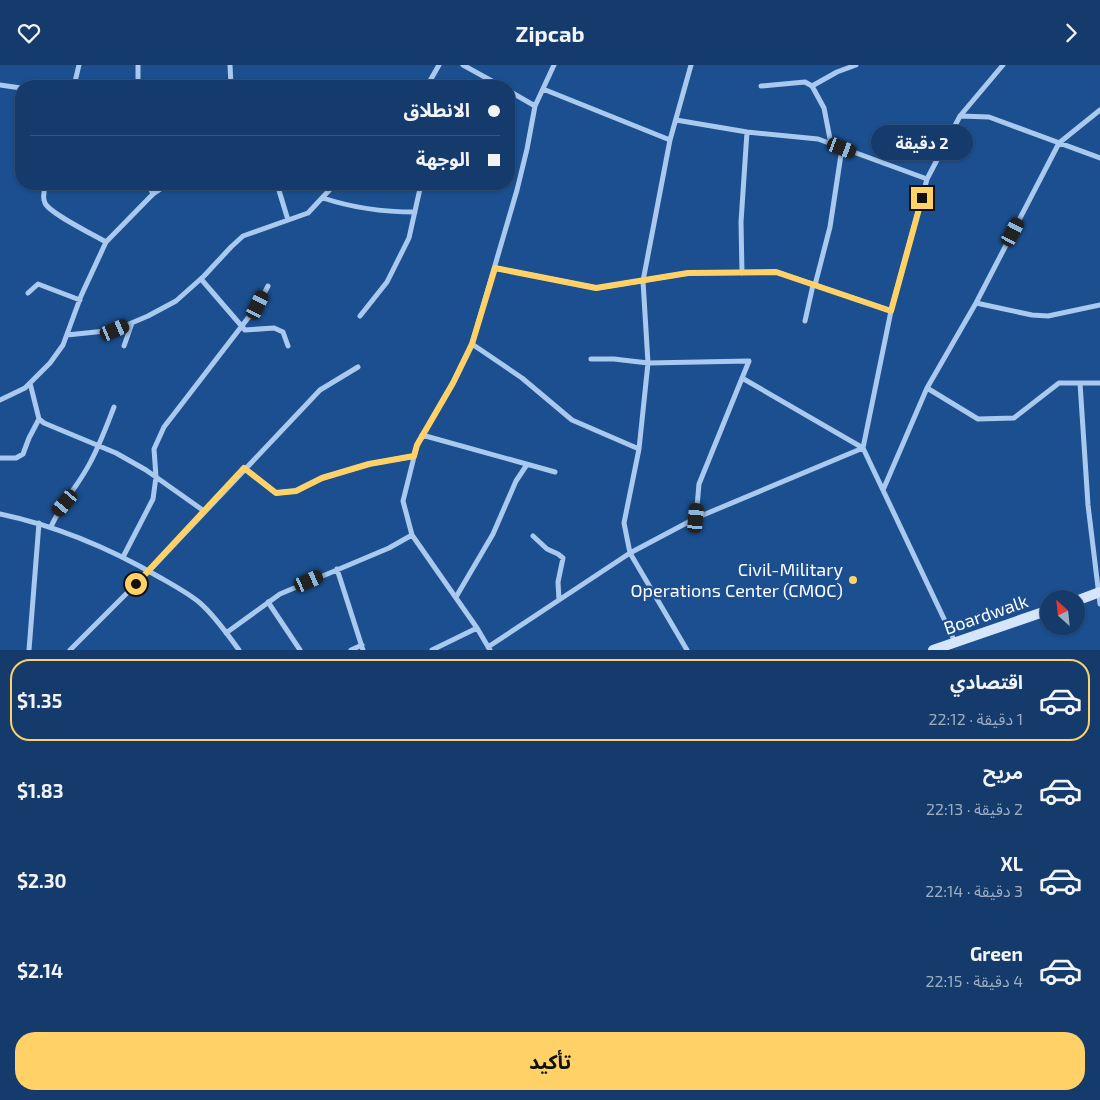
<!DOCTYPE html>
<html lang="ar">
<meta charset="utf-8">
<style>
:root{--surface:#143b6b;--page:#214673;--text:#f1f3f6;--muted:#9dadc1;--line:#33557e;--accent:#ffd166}
body{margin:0;font-family:"Exo 2","Noto Sans Arabic",sans-serif;background:var(--page);color:var(--text);direction:rtl;height:100vh;display:flex;flex-direction:column;font-size:19px;white-space:nowrap}
*{box-sizing:border-box;margin:0}
p{font-size:16px;color:var(--muted)}
.icon{flex:none;width:28px;height:28px;fill:none;stroke:currentColor;stroke-width:2;stroke-linecap:round;stroke-linejoin:round}
.map{position:relative;height:585px;overflow:hidden;direction:ltr}
.details{display:flex;flex-direction:column;background:var(--surface);flex:1}
.details>*{flex:none}
.hud{position:absolute;left:15px;top:15px;width:500px;height:110px;border-radius:20px;box-shadow:0 1px 4px #0004,0 0 0 1px var(--line);direction:rtl;display:grid;align-content:center;height:110px;padding:0 15px;background:var(--surface)}
.needle{width:32px;rotate:333deg}
.buttons{position:absolute;left:1040px;top:525px;display:grid;gap:10px}
.buttons a{display:grid;place-items:center;width:45px;height:45px;border-radius:50%;background:var(--surface);box-shadow:0 1px 4px #0004,0 0 0 1px var(--line);font-size:25px}
.end{position:absolute;width:22px;height:22px;margin:-11px;border:6px solid #ffd166;background:#111;box-shadow:0 0 0 2px #111}
.from{border-radius:50%}
.bubble{position:absolute;height:35px;border-radius:18px;background:var(--surface);box-shadow:0 1px 4px #0004,0 0 0 1px var(--line);font-size:16px;font-weight:700;line-height:35px;text-align:center;direction:rtl}
.car{position:absolute;width:15px;height:30px;margin:-15px -8px;border-radius:6px;box-shadow:0 0 4px 1px #0007;background:linear-gradient(#222 24%,#8ab4d8 0 40%,#222 0 76%,#8ab4d8 0 86%,#222 0)}
.hud b{display:flex;align-items:center;gap:18px;height:48px;font-size:19px}
.hud b+b{border-top:1px solid var(--line)}
.hud i{width:12px;height:12px;background:var(--text)}
ul{padding:9px 0 0;list-style:none}
li{display:flex;align-items:center;gap:15px;height:82px;margin:0 10px 8px;padding:0 5px;border:2px solid transparent;border-radius:20px}
li div{flex:1}
li b{display:block;font-size:19px}
li em{font-style:normal;font-weight:700}
li.on{border-color:var(--accent)}
li>.icon{width:45px;height:45px;stroke-width:1.5}
.cta{display:flex;gap:10px;margin-top:auto;padding:10px 15px}
.cta a{flex:1;height:58px;border-radius:20px;background:var(--accent);color:#111;font-size:20px;font-weight:700;line-height:58px;text-align:center}
header{display:flex;justify-content:space-between;align-items:center;height:65px;padding:0 15px;background:var(--surface);font-size:22px;font-weight:700}
.map>svg:first-child{display:block}
.lines{fill:none;stroke-linecap:round;stroke-linejoin:round}
.street{stroke:#a9c9ee;stroke-width:5}
.secondary{stroke:#d6e6fa;stroke-width:10}
.route{stroke:#ffd166;stroke-width:6}
.poi-dot{fill:#ffd166;stroke:#1b4f8f;stroke-width:2}
.labels{text-anchor:middle;stroke-width:5;stroke-linejoin:round;paint-order:stroke}
.poi-label{font-size:18px;fill:#fff;stroke:#1b4f8f;text-anchor:end}
.street-label{font-size:18px;fill:#fff;stroke:#1b4f8f}
</style>
<header><svg class="icon" aria-label="forward" viewBox="0 0 24 24"><path d="M9 5l7 7-7 7"/></svg>Zipcab<svg class="icon" aria-label="heart" viewBox="0 0 24 24"><path d="M12 20l-8-8c-3-5 5-10 8-4 3-6 11-1 8 4z"/></svg></header>
<div class="map">
<svg width="1100" height="585" viewBox="0 0 1100 585">
<rect width="100%" height="100%" fill="#1b4f8f"/>
<g class="lines">
<!-- street -->
<path class="street" d="M230,0L231,21
M463,0L501,21
M0,20L21,23
M74,21L79,0
M138,21V0
M427,21L439,0
M761,21L805,17L812,21L824,43L831,79
M812,21L837,7L856,0
M543,24L670,75
M509,26L535,41
M960,51L989,52L1100,93
M676,55L747,67L818,74L927,114
M46,119C44,125 42,132 45,138C49,148 94,170 106,177
M148,119L153,129
M277,119L288,155
M323,133C353,143 383,147 415,147
M495,203L597,223L688,208L777,207L891,246
M742,208L741,157L747,67
M201,214L245,265L274,263L283,267L288,281
M815,220L830,162L842,83
M28,228L38,219L80,235
M976,238L1032,250L1048,251L1100,240
M360,251L387,217L409,173L421,119
M805,256L813,220
M67,270L115,265L148,251L176,236L204,211L231,182L243,171L308,148L335,119
M472,279L522,313L572,355L639,384
M124,281L132,258
M591,294H614L648,298L749,296L699,419L696,453
M742,313L863,383
M30,318L39,354L44,358L116,388L146,405L204,446
M1080,318L1088,440L1100,539
M927,323L978,354L1014,353L1059,318H1100
M0,335L25,323L50,298L63,280L81,231L106,177L153,129L168,119
M422,370L555,407
M0,393H16L23,389L29,373L39,354
M244,403L276,428L296,426L322,413L369,399L414,391
M883,425L927,323L976,238L1059,78L1100,45
M0,449C57,461 109,483 159,512C173,520 188,528 200,538C215,551 228,570 239,585
M51,462C61,438 79,420 91,396C100,379 107,360 114,342
M533,471L547,484L558,489L563,493L558,517L559,535
M123,492L153,434L156,412L154,384L164,362L258,240L268,221
M337,504L363,585
M456,532L493,469L516,416L526,401
M268,537L300,585
M226,568L280,529L389,483L412,470
M955,577L863,383L891,246L927,114L960,51L1003,0
M488,582L630,488L696,453L863,383
M29,585L39,458
M70,585L149,506L320,325L358,302
M351,585L362,580
M432,585L477,563
M490,585L477,563L412,470L403,436L417,380L453,318L472,279L517,125L527,84L535,41L554,0
M687,585L630,488L624,458L639,384L648,298L643,216L670,75L691,0"/>
<!-- secondary -->
<path class="secondary" d="M1076,536L1100,527
M933,585L1049,545"/>
</g>
<g class="lines">
<!-- route -->
<path class="route" d="M136,519L244,403L276,428L296,426L322,413L369,399L414,391L417,380L453,318L472,279L495,203L596,223L688,208L776,207L891,246L922,133"/>
</g>
<!-- markers -->
<circle class="poi-dot" cx="853" cy="515" r="5"/>
<g class="labels">
<!-- poi labels -->
<g class="poi-label">
<text x="843" y="511">Civil-Military<tspan x="843" dy="21">Operations Center (CMOC)</tspan></text>
</g>
<!-- street labels -->
<g class="street-label">
<text transform="translate(986 550) rotate(-19)" y="6">Boardwalk</text>
</g>
</g>
</svg>
<div class="buttons">
<a><svg class="needle" viewBox="-14 -14 28 28"><path d="M0-13l5 13h-10z" fill="#e53935"/><path d="M0 13l5-13h-10z" fill="#9dadc1"/></svg></a>
</div>
<i class="end from" style="left:136px;top:519px"></i>
<i class="end" style="left:922px;top:133px"></i>
<div class="bubble" style="left:871px;top:60px;width:102px">2 دقيقة</div>
<i class="car" style="left:842px;top:83px;rotate:111deg"></i>
<i class="car" style="left:1013px;top:167px;rotate:28deg"></i>
<i class="car" style="left:258px;top:240px;rotate:26deg"></i>
<i class="car" style="left:115px;top:265px;rotate:67deg"></i>
<i class="car" style="left:65px;top:438px;rotate:220deg"></i>
<i class="car" style="left:696px;top:453px;rotate:5deg"></i>
<i class="car" style="left:309px;top:516px;rotate:66deg"></i>
<div class="hud">
<b><i class="from"></i>الانطلاق</b>
<b><i></i>الوجهة</b>
</div>
</div>
<section class="details">
<ul>
<li class="on"><svg class="icon" aria-label="car" viewBox="0 0 24 24"><path d="M5 17H2v-5l4-1 3-4h7l3 4 3 1v5h-3M9 17h6M6 11h13"/><circle cx="7" cy="17" r="2"/><circle cx="17" cy="17" r="2"/></svg><div><b>اقتصادي</b><p>1 دقيقة · 22:12</p></div><em>$1.35</em></li>
<li><svg class="icon" aria-label="car" viewBox="0 0 24 24"><path d="M5 17H2v-5l4-1 3-4h7l3 4 3 1v5h-3M9 17h6M6 11h13"/><circle cx="7" cy="17" r="2"/><circle cx="17" cy="17" r="2"/></svg><div><b>مريح</b><p>2 دقيقة · 22:13</p></div><em>$1.83</em></li>
<li><svg class="icon" aria-label="car" viewBox="0 0 24 24"><path d="M5 17H2v-5l4-1 3-4h7l3 4 3 1v5h-3M9 17h6M6 11h13"/><circle cx="7" cy="17" r="2"/><circle cx="17" cy="17" r="2"/></svg><div><b>XL</b><p>3 دقيقة · 22:14</p></div><em>$2.30</em></li>
<li><svg class="icon" aria-label="car" viewBox="0 0 24 24"><path d="M5 17H2v-5l4-1 3-4h7l3 4 3 1v5h-3M9 17h6M6 11h13"/><circle cx="7" cy="17" r="2"/><circle cx="17" cy="17" r="2"/></svg><div><b>Green</b><p>4 دقيقة · 22:15</p></div><em>$2.14</em></li>
</ul>
<div class="cta"><a>تأكيد</a></div>
</section>
